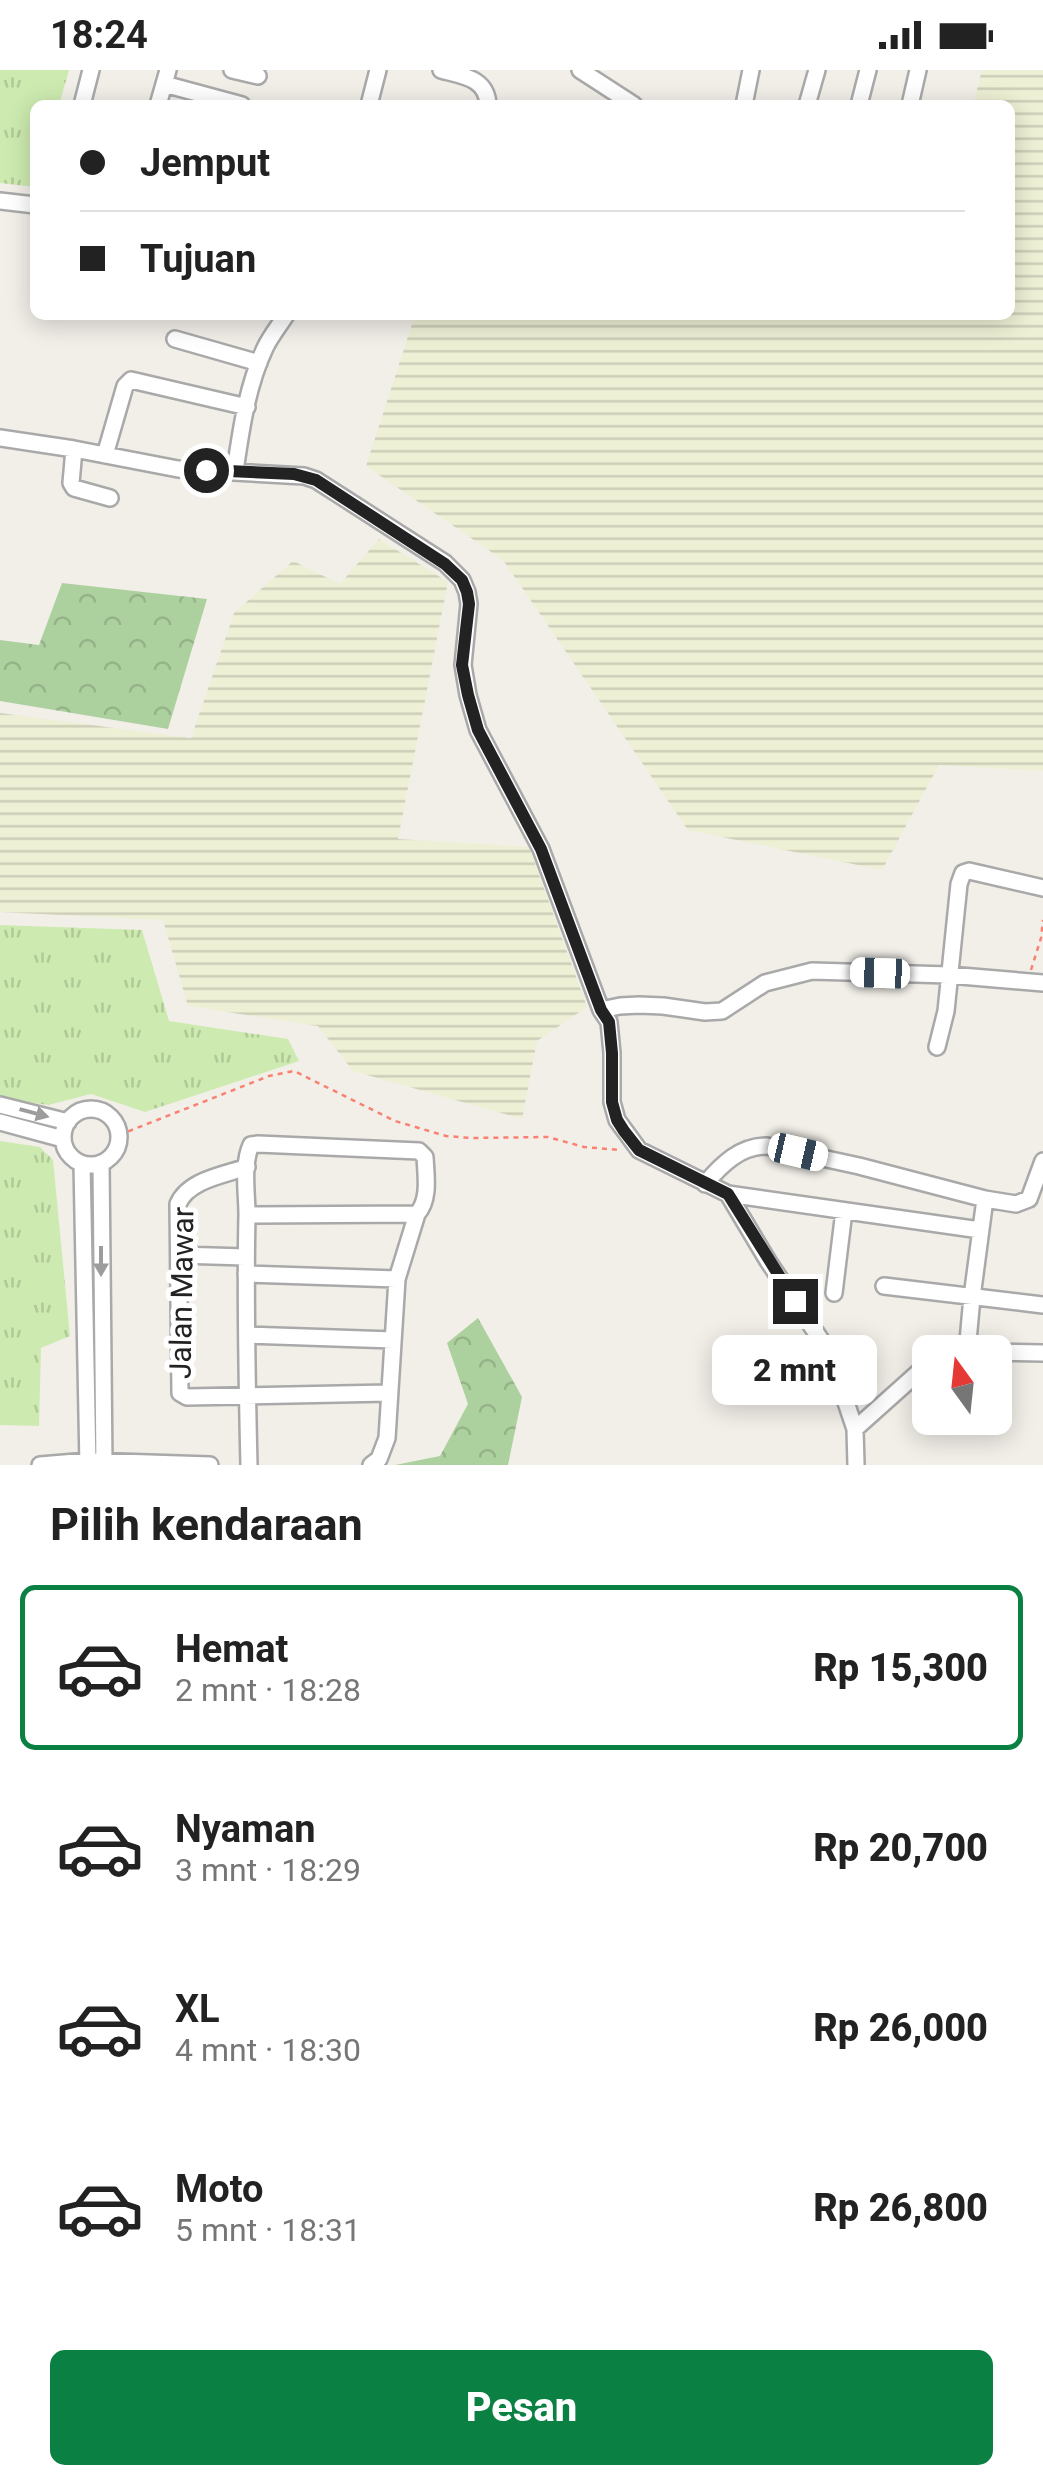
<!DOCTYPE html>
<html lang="id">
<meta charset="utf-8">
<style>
:root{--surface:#fff;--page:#f6f6f6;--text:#222;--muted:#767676;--line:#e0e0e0;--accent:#0b8043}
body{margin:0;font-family:Roboto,sans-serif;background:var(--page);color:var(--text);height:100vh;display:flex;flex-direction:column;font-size:38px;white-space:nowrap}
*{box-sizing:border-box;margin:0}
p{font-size:32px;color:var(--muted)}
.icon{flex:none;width:55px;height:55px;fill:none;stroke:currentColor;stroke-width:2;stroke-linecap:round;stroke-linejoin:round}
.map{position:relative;height:1395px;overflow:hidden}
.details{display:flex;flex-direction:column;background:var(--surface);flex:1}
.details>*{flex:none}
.banner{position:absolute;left:30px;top:30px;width:985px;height:220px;border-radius:15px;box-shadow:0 5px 25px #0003;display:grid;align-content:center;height:220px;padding:0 50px;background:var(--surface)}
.needle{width:65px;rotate:345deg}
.fabs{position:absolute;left:912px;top:1265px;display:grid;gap:20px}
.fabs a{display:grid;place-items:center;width:100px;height:100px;border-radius:15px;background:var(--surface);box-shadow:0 5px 25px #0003;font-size:50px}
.end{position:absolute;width:45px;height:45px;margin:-22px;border:12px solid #222;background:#fff;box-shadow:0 0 0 5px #fff}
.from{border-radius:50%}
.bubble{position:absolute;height:70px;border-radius:15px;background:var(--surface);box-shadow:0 5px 25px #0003;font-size:32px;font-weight:800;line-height:70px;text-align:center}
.car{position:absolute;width:30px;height:60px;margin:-30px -15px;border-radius:12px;box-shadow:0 0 8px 2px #0007;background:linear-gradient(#fff 24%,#345 0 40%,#fff 0 76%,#345 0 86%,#fff 0)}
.banner b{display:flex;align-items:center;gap:35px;height:95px;font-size:38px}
.banner b+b{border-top:2px solid var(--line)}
.banner i{width:25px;height:25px;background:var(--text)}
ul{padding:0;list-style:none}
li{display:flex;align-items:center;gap:30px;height:165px;margin:0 20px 15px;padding:0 30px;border:5px solid transparent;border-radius:15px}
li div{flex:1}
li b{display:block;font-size:38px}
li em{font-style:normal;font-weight:800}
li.on{border-color:var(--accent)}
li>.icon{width:90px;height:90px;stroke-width:1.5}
h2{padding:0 50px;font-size:45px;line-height:120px}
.action{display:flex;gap:20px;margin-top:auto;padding:20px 50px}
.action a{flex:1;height:115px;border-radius:15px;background:var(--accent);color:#fff;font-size:40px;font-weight:800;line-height:115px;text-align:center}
.status{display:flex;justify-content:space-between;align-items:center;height:70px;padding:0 50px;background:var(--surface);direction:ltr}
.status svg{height:28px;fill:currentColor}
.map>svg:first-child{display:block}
.farmland{fill:url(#farmland-rules)}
.grass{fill:url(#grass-tufts)}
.forest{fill:url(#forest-crowns)}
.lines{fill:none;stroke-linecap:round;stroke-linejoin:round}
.minor-casing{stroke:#a9a9a9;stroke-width:20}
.path{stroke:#fa8072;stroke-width:2.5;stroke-dasharray:5 5;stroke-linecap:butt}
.minor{stroke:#fff;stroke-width:15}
.oneway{fill:#9c9c9c}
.route{stroke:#222;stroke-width:12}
.labels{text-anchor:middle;stroke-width:10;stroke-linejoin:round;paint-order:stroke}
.street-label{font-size:30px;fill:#222;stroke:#fff}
</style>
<div class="status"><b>18:24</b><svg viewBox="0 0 49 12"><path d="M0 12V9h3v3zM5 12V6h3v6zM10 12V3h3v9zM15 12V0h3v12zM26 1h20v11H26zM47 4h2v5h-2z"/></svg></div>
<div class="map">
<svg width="1043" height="1395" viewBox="0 0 1043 1395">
<defs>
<pattern id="farmland-rules" width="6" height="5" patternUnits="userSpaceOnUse" patternTransform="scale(2.5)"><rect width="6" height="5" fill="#eef0d5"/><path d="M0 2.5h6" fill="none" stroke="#ccceb7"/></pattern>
<pattern id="grass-tufts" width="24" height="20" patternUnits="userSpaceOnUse" patternTransform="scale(2.5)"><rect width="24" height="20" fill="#cdebb0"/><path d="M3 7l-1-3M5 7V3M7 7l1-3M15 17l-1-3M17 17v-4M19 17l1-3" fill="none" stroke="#b0c997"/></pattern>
<pattern id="forest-crowns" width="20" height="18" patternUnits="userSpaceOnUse" patternTransform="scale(2.5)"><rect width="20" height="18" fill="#add19e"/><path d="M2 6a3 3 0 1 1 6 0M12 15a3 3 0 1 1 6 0" fill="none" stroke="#95b388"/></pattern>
</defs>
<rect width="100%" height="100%" fill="#f2efe9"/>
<!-- farmland -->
<path class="farmland" d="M982,0H1043V701L939,695L882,800L688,760L503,490L366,396L415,245H1010V35H973Z
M379,469L448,512L398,769L529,777L587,937L537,971L522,1049L353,1001L318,956L188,936L163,850L0,842V643L191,668L234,543L293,491L340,514Z"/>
<!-- grass -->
<path class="grass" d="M0,0H69L59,35H35V117L0,113Z
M0,855L142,860L169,951L288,969L299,991L145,1042L91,1024L48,1035L0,1028Z
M0,1071L40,1077L53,1090L70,1266L41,1278L39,1356L0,1355Z"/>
<!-- forest -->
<path class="forest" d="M62,513L207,529L168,659L0,631V570L39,575Z
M478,1248L522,1327L508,1395H395L440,1386L468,1334L447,1273Z"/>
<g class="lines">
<defs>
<path id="minor" d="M232,0L258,6
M441,0C463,6 487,8 488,35
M580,0L634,35
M164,14L242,35
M82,35L91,0
M158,35L168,0
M369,35L378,0
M744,35L751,0
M807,35L817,0
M859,35L868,0
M910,35L918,0
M0,131L35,135
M175,269L259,293
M0,368L74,379L178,399L304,406L316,410L358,437L445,493L462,510L467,522L469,534L463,595L468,625L478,660L541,779L601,940L609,952L612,983V1032L617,1050L639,1080L728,1124L768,1191L829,1282L855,1359L856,1395
M74,379L71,413L74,418L110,428
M105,385L125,316L131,310L247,337
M235,401C241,360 247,316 265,278C270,267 279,256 286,245
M601,940L620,936L639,935L663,936L705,942L722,941L765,913L812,901L949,905L1043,913
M937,977L946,941L959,814L963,803L969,801L1043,818
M0,1035L68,1052
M63 1067a28 28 0 1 1 56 0a28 28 0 1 1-56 0Z
M0,1052L63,1069
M101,1093L104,1395
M82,1094L88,1395
M247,1097C224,1105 188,1110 178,1134L180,1323L187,1327L388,1323
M705,1114C722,1094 740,1076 767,1076L859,1096L985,1129L1016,1134L1029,1129L1043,1091
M728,1124L980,1160
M247,1145L417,1144
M179,1185L245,1187
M246,1204L397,1209
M884,1216L1043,1235
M834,1223L844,1141
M247,1265L393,1270
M967,1282L972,1227L985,1129
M982,1282L1043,1283
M855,1359L921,1300L930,1295
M40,1395L88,1391L210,1395
M249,1395C247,1312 245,1228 247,1145C247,1123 242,1095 251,1075L258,1074L419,1081L425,1087C426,1106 430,1130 417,1144L397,1209L387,1368L379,1389L371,1395"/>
</defs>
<!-- minor casing -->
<use href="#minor" class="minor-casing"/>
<!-- path -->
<path class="path" d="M1031,900L1041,868L1043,850
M119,1065L269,1006L294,1001L395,1051L446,1066L470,1068L548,1067L584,1077L620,1080"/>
<!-- minor -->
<use href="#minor" class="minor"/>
</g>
<!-- one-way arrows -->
<defs><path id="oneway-solid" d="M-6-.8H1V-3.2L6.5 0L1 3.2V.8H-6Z" transform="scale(2.5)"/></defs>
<g class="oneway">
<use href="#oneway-solid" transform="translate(34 1043) rotate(15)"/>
<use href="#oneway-solid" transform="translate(101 1191) rotate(90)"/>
</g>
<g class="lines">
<!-- route -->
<path class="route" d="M206,400L294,404L316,410L445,494L462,510L467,522L469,534L462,595L468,625L478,660L541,779L601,940L609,952L612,983V1032L617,1050L624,1061L639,1080L728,1124L795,1231"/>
</g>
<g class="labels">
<!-- street labels -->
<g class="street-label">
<text transform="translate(182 1223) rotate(-89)" y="10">Jalan Mawar</text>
</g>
</g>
</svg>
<div class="fabs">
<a><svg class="needle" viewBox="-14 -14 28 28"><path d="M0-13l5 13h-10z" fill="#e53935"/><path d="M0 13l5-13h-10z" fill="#767676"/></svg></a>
</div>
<i class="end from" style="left:206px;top:400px"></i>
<i class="end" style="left:795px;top:1231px"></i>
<div class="bubble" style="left:712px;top:1265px;width:165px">2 mnt</div>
<i class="car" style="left:880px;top:903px;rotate:272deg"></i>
<i class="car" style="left:798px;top:1082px;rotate:103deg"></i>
<div class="banner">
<b><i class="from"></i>Jemput</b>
<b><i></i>Tujuan</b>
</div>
</div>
<section class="details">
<h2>Pilih kendaraan</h2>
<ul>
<li class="on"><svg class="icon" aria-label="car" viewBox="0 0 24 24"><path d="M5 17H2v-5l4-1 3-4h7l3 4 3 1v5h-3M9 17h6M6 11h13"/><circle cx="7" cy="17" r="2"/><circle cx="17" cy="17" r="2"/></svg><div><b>Hemat</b><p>2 mnt · 18:28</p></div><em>Rp 15,300</em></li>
<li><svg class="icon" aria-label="car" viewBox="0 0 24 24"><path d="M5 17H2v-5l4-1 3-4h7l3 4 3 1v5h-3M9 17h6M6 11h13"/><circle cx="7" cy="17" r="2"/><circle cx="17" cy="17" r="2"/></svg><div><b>Nyaman</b><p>3 mnt · 18:29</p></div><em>Rp 20,700</em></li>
<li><svg class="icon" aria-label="car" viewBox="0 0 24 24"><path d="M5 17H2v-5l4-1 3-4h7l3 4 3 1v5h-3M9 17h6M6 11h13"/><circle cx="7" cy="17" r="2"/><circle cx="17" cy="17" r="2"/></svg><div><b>XL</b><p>4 mnt · 18:30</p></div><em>Rp 26,000</em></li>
<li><svg class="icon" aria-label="car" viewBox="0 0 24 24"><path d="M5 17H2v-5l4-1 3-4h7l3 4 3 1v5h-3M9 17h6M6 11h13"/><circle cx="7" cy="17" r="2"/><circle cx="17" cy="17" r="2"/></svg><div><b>Moto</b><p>5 mnt · 18:31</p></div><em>Rp 26,800</em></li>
</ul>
<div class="action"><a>Pesan</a></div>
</section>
